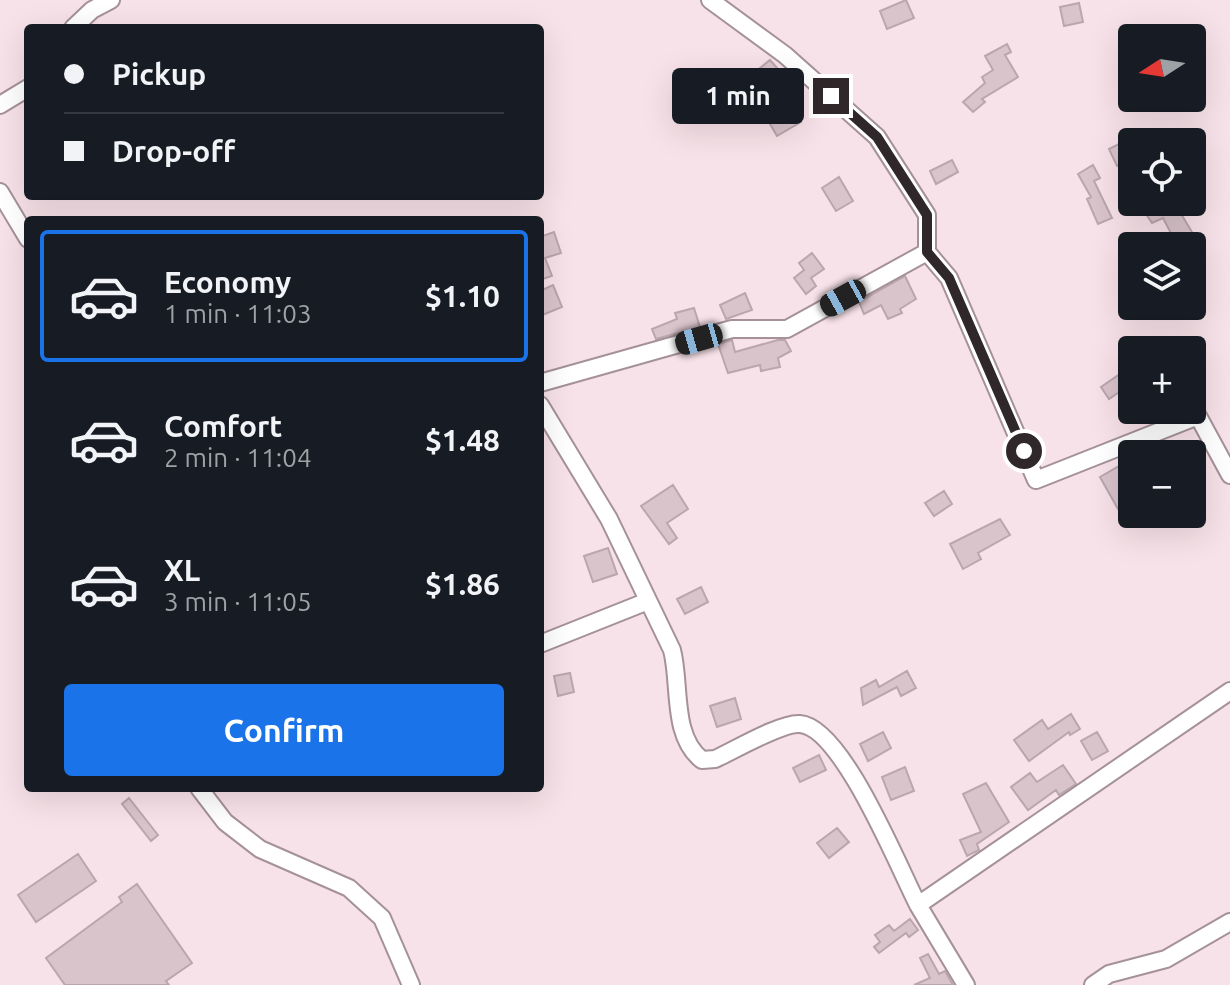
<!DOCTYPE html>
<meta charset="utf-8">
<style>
:root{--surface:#171b24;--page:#20242c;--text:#f1f3f6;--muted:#9ea1a6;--line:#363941;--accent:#1a73e8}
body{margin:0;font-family:Ubuntu,sans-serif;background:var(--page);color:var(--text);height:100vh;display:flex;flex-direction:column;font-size:30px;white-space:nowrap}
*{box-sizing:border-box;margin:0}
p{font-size:26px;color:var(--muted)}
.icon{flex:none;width:44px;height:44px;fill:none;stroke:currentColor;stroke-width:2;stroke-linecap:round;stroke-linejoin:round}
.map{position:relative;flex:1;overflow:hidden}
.drawer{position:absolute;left:24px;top:216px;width:520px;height:576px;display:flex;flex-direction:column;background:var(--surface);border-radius:8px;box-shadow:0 8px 32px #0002}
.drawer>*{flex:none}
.guide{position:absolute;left:24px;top:24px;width:520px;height:176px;border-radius:8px;box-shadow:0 8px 32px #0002;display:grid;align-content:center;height:176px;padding:0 40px;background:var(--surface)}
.needle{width:52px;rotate:258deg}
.tools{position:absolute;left:1118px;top:24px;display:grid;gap:16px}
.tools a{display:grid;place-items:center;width:88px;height:88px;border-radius:8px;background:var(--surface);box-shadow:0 8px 32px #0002;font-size:40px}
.end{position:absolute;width:36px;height:36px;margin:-18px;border:10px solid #2f272a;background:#fff;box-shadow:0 0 0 4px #fff}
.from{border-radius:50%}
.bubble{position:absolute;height:56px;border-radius:8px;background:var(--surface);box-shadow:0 8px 32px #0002;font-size:26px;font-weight:700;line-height:56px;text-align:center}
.car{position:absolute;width:24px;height:48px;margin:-24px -12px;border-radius:10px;box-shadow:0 0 6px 2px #0007;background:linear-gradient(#222 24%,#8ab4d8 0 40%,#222 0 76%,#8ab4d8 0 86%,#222 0)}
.guide b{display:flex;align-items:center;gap:28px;height:76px;font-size:30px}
.guide b+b{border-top:2px solid var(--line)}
.guide i{width:20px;height:20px;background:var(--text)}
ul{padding:14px 0 0;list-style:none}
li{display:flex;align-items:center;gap:24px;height:132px;margin:0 16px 12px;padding:0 24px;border:4px solid transparent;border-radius:8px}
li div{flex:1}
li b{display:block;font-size:30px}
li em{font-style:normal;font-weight:700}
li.active{border-color:var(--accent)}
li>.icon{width:72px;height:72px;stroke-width:1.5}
.primary-button{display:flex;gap:16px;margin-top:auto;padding:16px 40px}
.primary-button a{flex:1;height:92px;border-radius:8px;background:var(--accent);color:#fff;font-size:32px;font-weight:700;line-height:92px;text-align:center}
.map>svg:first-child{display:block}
.building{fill:#dac4cc;stroke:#baa6ad;stroke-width:2}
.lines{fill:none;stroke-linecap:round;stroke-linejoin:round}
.minor-casing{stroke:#a59198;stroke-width:20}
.minor{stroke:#fff;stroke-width:16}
.route{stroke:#2f272a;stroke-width:10}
</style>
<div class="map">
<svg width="1230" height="985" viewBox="0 0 1230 985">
<rect width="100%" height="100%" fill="#f8e2e9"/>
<!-- building -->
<path class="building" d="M906,0L914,18L887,29L880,11Z
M1079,3L1083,22L1064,26L1060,7Z
M1007,44L1011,52L1005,55L1018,77L982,99L985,102L973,112L963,102L985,83L982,77L993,70L985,56Z
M770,60L785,77L765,94L750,76Z
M787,97L801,122L777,136L763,112Z
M1129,139L1132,159L1117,166L1109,149Z
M952,160L958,172L936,184L930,171Z
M1093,165L1100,178L1094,181L1112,218L1098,224L1087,199L1091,197L1078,174Z
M839,177L853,201L836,211L822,188Z
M1138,202H1174L1192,232L1175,241L1163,218L1152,223Z
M554,232L561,253L545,258L552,276L543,279L540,237Z
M812,253L824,269L811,278L816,286L806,294L794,278L804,270L799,263Z
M905,276L916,299L900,309L902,313L888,319L881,305L864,314L859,302Z
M553,285L562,307L540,316V291Z
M745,293L752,310L726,319L720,305Z
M694,308L700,327L656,339L652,329L677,319L675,313Z
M732,340L735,352L778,340H785L791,351L778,358L780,367L761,371L760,365L728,373L718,344Z
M1120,374L1128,386L1109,399L1101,387Z
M1126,462L1132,473V501L1118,509L1100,477Z
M673,485L688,509L667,523L677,538L669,544L641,506Z
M944,491L952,504L934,516L925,503Z
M1000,519L1010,535L978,553L981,559L963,569L950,544Z
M608,548L617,574L593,582L584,556Z
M701,587L708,602L685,614L677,599Z
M907,671L916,688L901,696L897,687L863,705L861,688L876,680L879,687Z
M570,673L574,692L558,696L554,676Z
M735,698L741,719L717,727L710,706Z
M1071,714L1080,729L1070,735L1069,732L1029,761L1014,740L1042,720L1048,729Z
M883,732L891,748L868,761L860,744Z
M1097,732L1108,751L1092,760L1081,741Z
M819,755L826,770L800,782L793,768Z
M1063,765L1076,784L1059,795L1056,790L1028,810L1011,787L1030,773L1037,782Z
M905,767L914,791L891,800L882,777Z
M986,783L1009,822L977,844L979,850L967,856L960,840L981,832L963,794Z
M129,798L158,835L151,841L122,804Z
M837,828L849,842L829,858L817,843Z
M78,854L96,881L36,922L18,895Z
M137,884L192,963L166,981L169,985H65L46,958L122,902L119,897Z
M910,919L918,930L909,937L906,933L879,953L874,947L880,942L875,935L889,925L894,931Z
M928,954L939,974L945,971L953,985H914L930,978L920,958Z"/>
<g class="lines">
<defs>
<path id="minor" d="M710,0L785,55L877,137L927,215V252
M73,28L92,10L111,0
M0,105L28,88
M0,192L28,239
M540,383L732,329H787L927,252L949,278L1036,480L1198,416L1230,475
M540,405L609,519L672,650C681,684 671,736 702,760L715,759C733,751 782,722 800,724C842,727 898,866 918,905
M540,644L648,601
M199,788L225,822L260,849L349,888L382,918L411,985
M966,985L918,905L1230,691
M1093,985L1109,974L1166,959L1230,922"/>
</defs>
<!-- minor casing -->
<use href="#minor" class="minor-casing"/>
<!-- minor -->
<use href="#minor" class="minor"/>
</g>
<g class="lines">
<!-- route -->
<path class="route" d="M831,96L877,137L927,215V252L949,278L1024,451"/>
</g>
</svg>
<div class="tools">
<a><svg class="needle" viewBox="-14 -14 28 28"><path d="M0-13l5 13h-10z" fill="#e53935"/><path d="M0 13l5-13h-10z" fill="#9ea1a6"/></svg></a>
<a><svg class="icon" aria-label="locate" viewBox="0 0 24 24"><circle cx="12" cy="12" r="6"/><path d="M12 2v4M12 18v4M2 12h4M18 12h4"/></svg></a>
<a><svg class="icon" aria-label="layers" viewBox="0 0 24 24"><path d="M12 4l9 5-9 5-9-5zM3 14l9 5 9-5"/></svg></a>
<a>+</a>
<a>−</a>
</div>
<i class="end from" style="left:1024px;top:451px"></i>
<i class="end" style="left:831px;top:96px"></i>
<div class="bubble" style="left:672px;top:68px;width:132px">1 min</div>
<i class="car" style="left:843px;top:298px;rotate:241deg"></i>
<i class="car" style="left:699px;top:339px;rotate:254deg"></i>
<div class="guide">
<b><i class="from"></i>Pickup</b>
<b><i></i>Drop-off</b>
</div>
<section class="drawer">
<ul>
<li class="active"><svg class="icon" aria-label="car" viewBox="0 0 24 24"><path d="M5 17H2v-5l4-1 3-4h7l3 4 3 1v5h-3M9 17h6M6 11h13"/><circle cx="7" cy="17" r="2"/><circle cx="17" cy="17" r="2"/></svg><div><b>Economy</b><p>1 min · 11:03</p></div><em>$1.10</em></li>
<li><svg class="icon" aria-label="car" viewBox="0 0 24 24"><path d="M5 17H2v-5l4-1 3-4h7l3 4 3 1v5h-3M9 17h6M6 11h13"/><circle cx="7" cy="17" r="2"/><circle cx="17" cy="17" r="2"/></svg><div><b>Comfort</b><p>2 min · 11:04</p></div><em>$1.48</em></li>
<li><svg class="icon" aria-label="car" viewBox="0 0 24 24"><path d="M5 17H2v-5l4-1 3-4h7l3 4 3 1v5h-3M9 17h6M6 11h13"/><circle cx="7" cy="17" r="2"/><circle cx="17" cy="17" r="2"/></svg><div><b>XL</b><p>3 min · 11:05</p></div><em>$1.86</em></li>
</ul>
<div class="primary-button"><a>Confirm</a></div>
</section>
</div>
